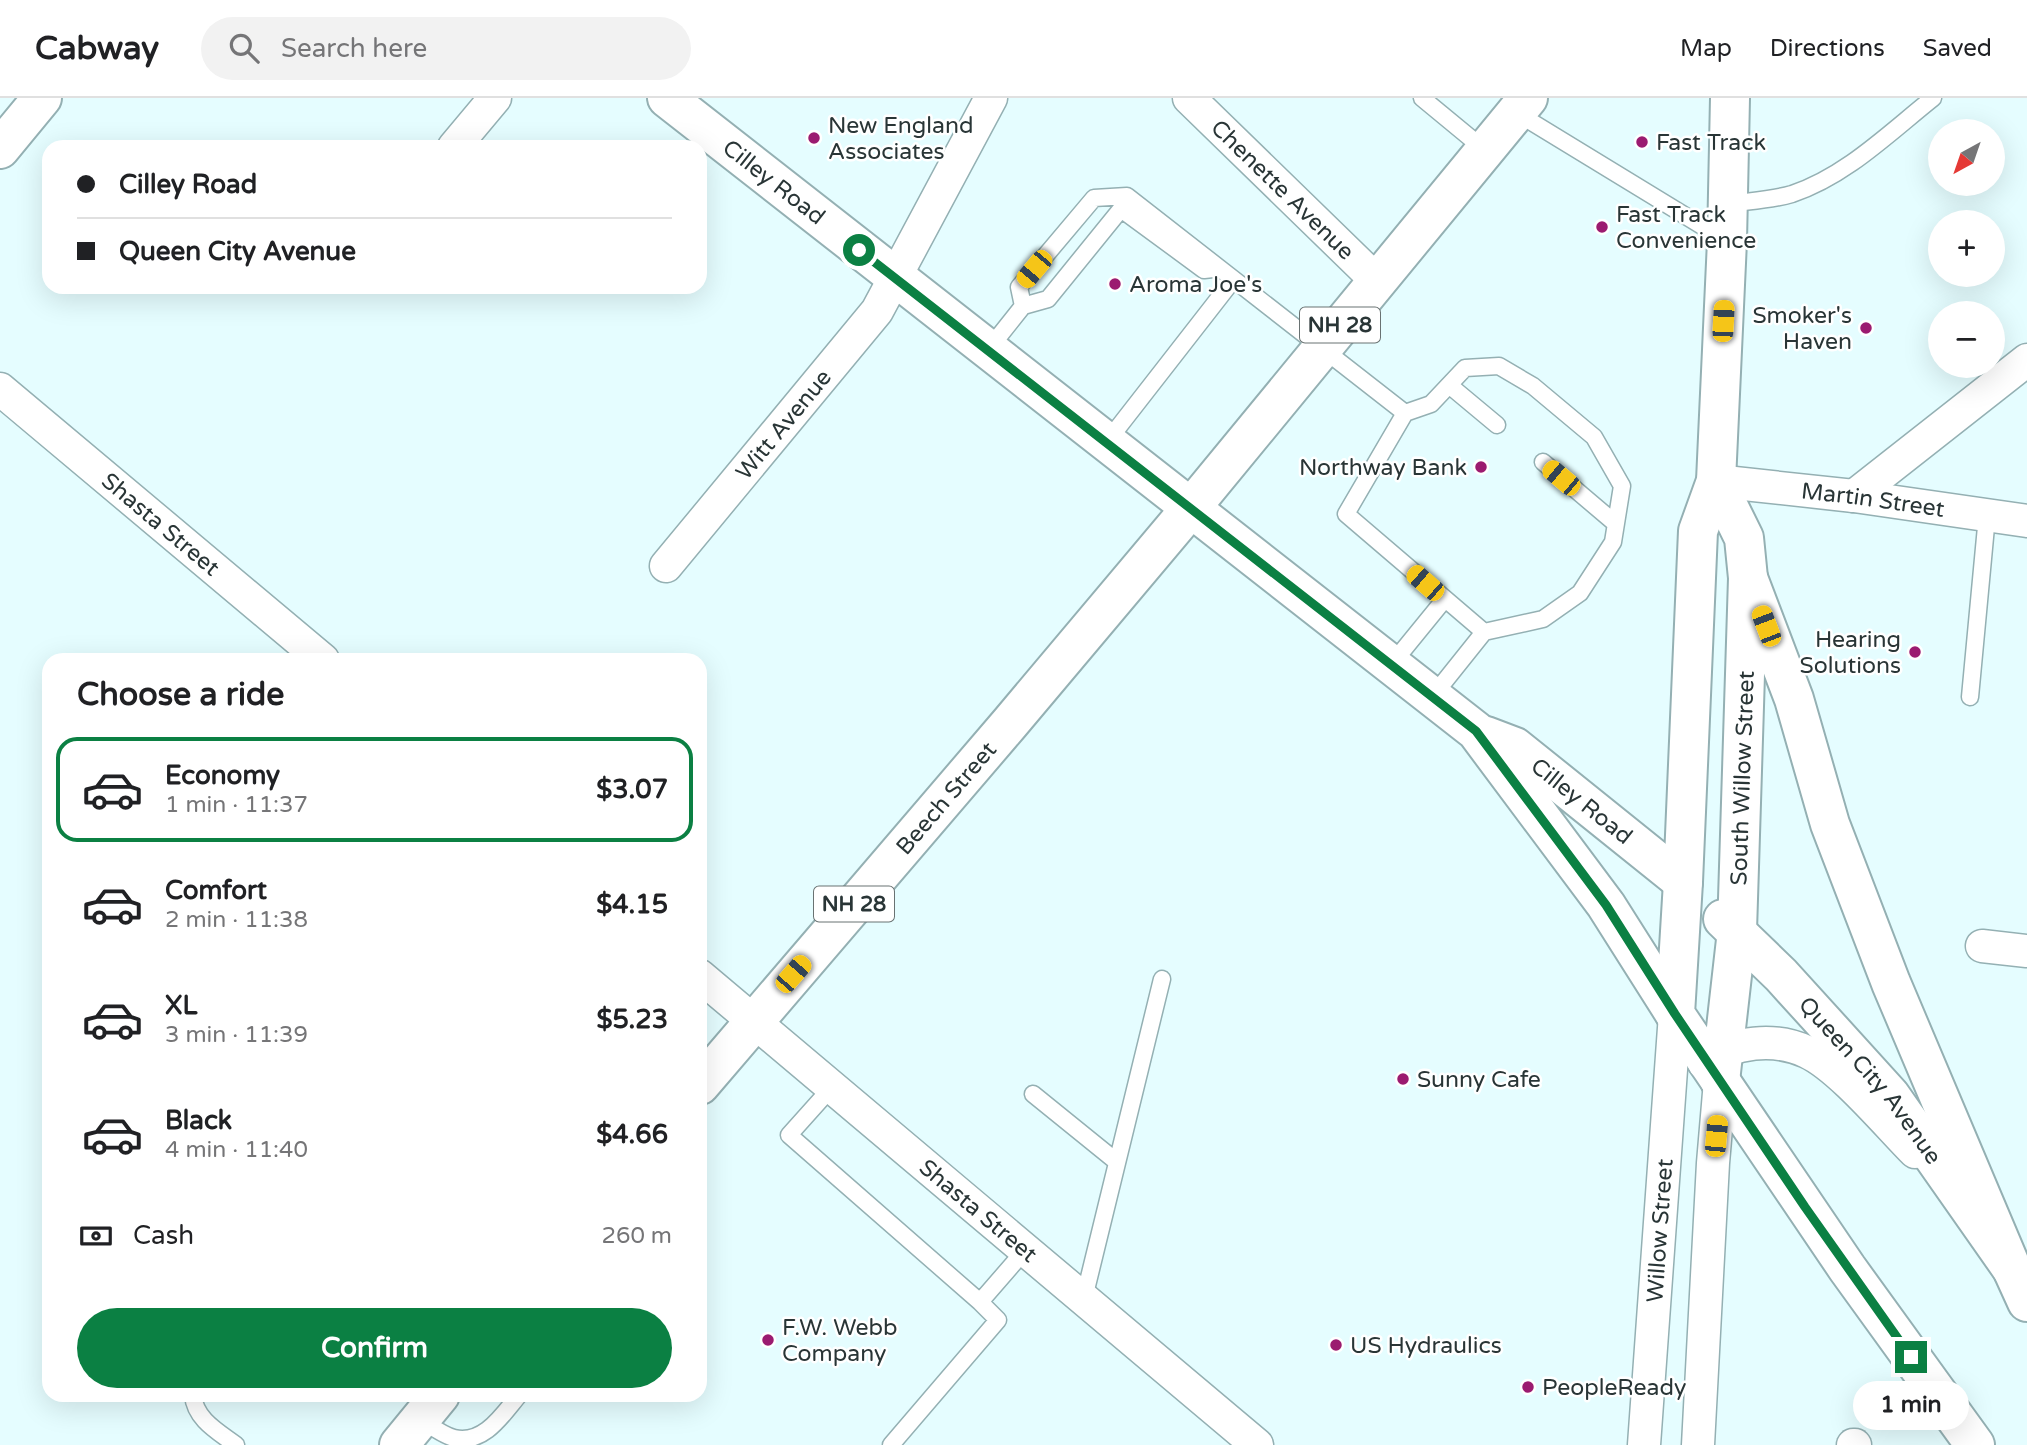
<!DOCTYPE html>
<meta charset="utf-8">
<style>
:root{--surface:#fff;--page:#f2f2f2;--text:#202124;--muted:#757577;--line:#e0e0e0;--accent:#0b8043}
body{margin:0;font-family:"Varela Round",sans-serif;background:var(--page);color:var(--text);height:100vh;display:flex;flex-direction:column;font-size:26px;white-space:nowrap}
*{box-sizing:border-box;margin:0}
p{font-size:23px;color:var(--muted)}
.icon{flex:none;width:38px;height:38px;fill:none;stroke:currentColor;stroke-width:2;stroke-linecap:round;stroke-linejoin:round}
.map{position:relative;flex:1;overflow:hidden}
.details{position:absolute;left:42px;top:555px;width:665px;height:749px;display:flex;flex-direction:column;background:var(--surface);border-radius:21px;box-shadow:0 7px 28px #0002}
.details>*{flex:none}
.hud{position:absolute;left:42px;top:42px;width:665px;height:154px;border-radius:21px;box-shadow:0 7px 28px #0002;display:grid;align-content:center;height:154px;padding:0 35px;background:var(--surface)}
.needle{width:46px;rotate:220deg}
.buttons{position:absolute;left:1928px;top:21px;display:grid;gap:14px}
.buttons a{display:grid;place-items:center;width:77px;height:77px;border-radius:50%;background:var(--surface);box-shadow:0 7px 28px #0002;font-size:35px}
.end{position:absolute;width:32px;height:32px;margin:-16px;border:9px solid #0b8043;background:#fff;box-shadow:0 0 0 4px #fff}
.from{border-radius:50%}
.bubble{position:absolute;height:49px;border-radius:24px;background:var(--surface);box-shadow:0 7px 28px #0002;font-size:23px;font-weight:700;line-height:49px;text-align:center}
.car{position:absolute;width:21px;height:42px;margin:-21px -10px;border-radius:9px;box-shadow:0 0 5px 2px #0007;background:linear-gradient(#f5c518 24%,#345 0 40%,#f5c518 0 76%,#345 0 86%,#f5c518 0)}
.hud b{display:flex;align-items:center;gap:24px;height:66px;font-size:26px}
.hud b+b{border-top:2px solid var(--line)}
.hud i{width:18px;height:18px;background:var(--text)}
ul{padding:0;list-style:none}
li{display:flex;align-items:center;gap:21px;height:105px;margin:0 14px 10px;padding:0 21px;border:4px solid transparent;border-radius:21px}
li div{flex:1}
li b{display:block;font-size:26px}
li em{font-style:normal;font-weight:700}
li.active{border-color:var(--accent)}
li>.icon{width:63px;height:63px;stroke-width:1.5}
h2{padding:0 35px;font-size:32px;line-height:84px}
.pay{display:flex;align-items:center;gap:18px;height:77px;padding:0 35px;font-size:26px}
.pay p{margin-inline-start:auto}
.action{display:flex;gap:14px;margin-top:auto;padding:14px 35px}
.action a{flex:1;height:80px;border-radius:42px;background:var(--accent);color:#fff;font-size:28px;font-weight:700;line-height:80px;text-align:center}
header{display:flex;align-items:center;gap:42px;box-sizing:border-box;height:98px;padding:0 35px;background:var(--surface);border-bottom:2px solid var(--line)}
header strong{font-size:33px}
nav{display:flex;gap:38px;margin-inline-start:auto;font-size:24px}
.search{width:490px;height:63px;background:var(--page);display:flex;align-items:center;gap:18px;box-sizing:border-box;padding:0 24px;border-radius:38px;color:var(--muted);font-size:26px}
.map>svg:first-child{display:block}
.lines{fill:none;stroke-linecap:round;stroke-linejoin:round}
.lane-casing{stroke:#94b0b3;stroke-width:19}
.street-casing{stroke:#94b0b3;stroke-width:35}
.secondary-casing{stroke:#94b0b3;stroke-width:42}
.primary-casing{stroke:#94b0b3;stroke-width:42}
.lane{stroke:#fff;stroke-width:16}
.street{stroke:#fff;stroke-width:32}
.secondary{stroke:#fff;stroke-width:38}
.primary{stroke:#fff;stroke-width:38}
.route{stroke:#0b8043;stroke-width:9}
.poi-dot{fill:#9b1b70;stroke:#fff;stroke-width:2.5}
.labels{text-anchor:middle;stroke-width:5;stroke-linejoin:round;paint-order:stroke}
.shield{fill:#fff;stroke:#697272;stroke-width:2}
.shield-label{font-size:21px;font-weight:bold;fill:#293536}
.poi-label{font-size:23px;fill:#293536;stroke:#fff;text-anchor:start}
.street-label{font-size:23px;fill:#293536;stroke:#fff}
</style>
<header>
<strong>Cabway</strong>
<div class="search"><svg class="icon" aria-label="search" viewBox="0 0 24 24"><circle cx="10" cy="10" r="6"/><path d="M15 15l6 6"/></svg>Search here</div>
<nav><a>Map</a><a>Directions</a><a>Saved</a></nav>
</header>
<div class="map">
<svg width="2027" height="1347" viewBox="0 0 2027 1347">
<rect width="100%" height="100%" fill="#e5fdff"/>
<g class="lines">
<defs>
<path id="lane" d="M1422,0L1485,52
M1517,15L1725,142
M1728,106C1748,103 1772,102 1792,96C1846,78 1889,35 1933,0
M1023,208L1048,201L1121,111L1204,172L1213,171
M988,252L1023,208L1019,189L1094,100L1127,98L1405,315
M1449,287L1497,327
M1106,345L1233,182
M1543,364L1616,426
M1391,567L1444,502
M1432,599L1484,534L1543,521L1580,495L1613,444L1622,388L1594,339L1533,288L1499,268L1465,270L1431,306L1405,315L1346,416L1484,534
M1970,599L1987,418
M832,989L789,1037L980,1204
M1033,996L1117,1064
M1084,1200L1162,881
M193,1297C195,1321 217,1333 236,1347
M420,1321C430,1327 442,1337 454,1340C484,1347 503,1316 519,1297
M891,1347L998,1222L980,1204L1026,1151"/>
<g id="street">
<path id="s1" d="M1189,0L1376,182"/>
<path d="M454,49L495,0"/>
<path id="s2" d="M0,291L323,562"/>
<path id="s3" d="M1716,383L1854,398L2027,423"/>
<path d="M1854,398L2027,262"/>
<path id="s4" d="M666,468L877,213L991,0"/>
<path d="M1982,848L2027,853"/>
<path id="s5" d="M700,878L1257,1347"/>
<path d="M1704,965C1733,943 1775,939 1807,954C1840,969 1888,1027 1915,1054"/>
<path id="s6" d="M1644,1347L1675,916"/>
<path d="M1698,1347L1713,1065L1720,983"/>
<path d="M1853,1347H1855"/>
</g>
<g id="secondary">
<path id="s7" d="M667,0L1476,633L1606,807L1675,916"/>
<path id="s8" d="M1486,638L1515,649L1683,784"/>
</g>
<g id="primary">
<path d="M1730,0L1727,143L1716,383L1698,433L1683,784L1675,916L1847,1170L1975,1347"/>
<path d="M0,51L42,0"/>
<path d="M1716,383L1744,440L1748,480L1737,833L1720,983"/>
<path d="M1748,480L1794,601L1830,726L1891,885L2012,1171"/>
<path id="s9" d="M1723,821L1781,877L1890,997L2012,1171L2027,1204"/>
<path id="s10" d="M700,987L1010,625L1190,411L1528,0"/>
<path d="M399,1347L440,1297"/>
</g>
</defs>
<!-- lane casing -->
<use href="#lane" class="lane-casing"/>
<!-- street casing -->
<use href="#street" class="street-casing"/>
<!-- secondary casing -->
<use href="#secondary" class="secondary-casing"/>
<!-- primary casing -->
<use href="#primary" class="primary-casing"/>
<!-- lane -->
<use href="#lane" class="lane"/>
<!-- street -->
<use href="#street" class="street"/>
<!-- secondary -->
<use href="#secondary" class="secondary"/>
<!-- primary -->
<use href="#primary" class="primary"/>
</g>
<g class="lines">
<!-- route -->
<path class="route" d="M859,152L1476,633L1606,807L1675,916L1805,1109L1911,1259"/>
</g>
<!-- markers -->
<g class="poi-dot">
<circle cx="814" cy="40" r="7"/>
<circle cx="1642" cy="44" r="7"/>
<circle cx="1602" cy="129" r="7"/>
<circle cx="1115" cy="186" r="7"/>
<circle cx="1866" cy="230" r="7"/>
<circle cx="1481" cy="369" r="7"/>
<circle cx="1915" cy="554" r="7"/>
<circle cx="1403" cy="981" r="7"/>
<circle cx="768" cy="1242" r="7"/>
<circle cx="1336" cy="1247" r="7"/>
<circle cx="1528" cy="1289" r="7"/>
</g>
<g class="labels">
<!-- shield labels -->
<g class="shield">
<rect x="1300" y="209.5" width="80" height="35" rx="5"/>
<rect x="814" y="788.5" width="80" height="35" rx="5"/>
</g>
<g class="shield-label">
<text x="1340" y="234">NH 28</text>
<text x="854" y="813">NH 28</text>
</g>
<!-- poi labels -->
<g class="poi-label">
<text x="828" y="35">New England<tspan x="828" dy="26">Associates</tspan></text>
<text x="1656" y="52">Fast Track</text>
<text x="1616" y="124">Fast Track<tspan x="1616" dy="26">Convenience</tspan></text>
<text x="1129" y="194">Aroma Joe's</text>
<text x="1852" y="225" text-anchor="end">Smoker's<tspan x="1852" dy="26">Haven</tspan></text>
<text x="1467" y="377" text-anchor="end">Northway Bank</text>
<text x="1901" y="549" text-anchor="end">Hearing<tspan x="1901" dy="26">Solutions</tspan></text>
<text x="1417" y="989">Sunny Cafe</text>
<text x="782" y="1237">F.W. Webb<tspan x="782" dy="26">Company</tspan></text>
<text x="1350" y="1255">US Hydraulics</text>
<text x="1542" y="1297">PeopleReady</text>
</g>
<!-- street labels -->
<g class="street-label">
<text dy="8" stroke="none"><textPath href="#s7" startOffset="136">Cilley Road</textPath></text>
<text dy="8" stroke="none"><textPath href="#s1" startOffset="131">Chenette Avenue</textPath></text>
<text dy="8" stroke="none"><textPath href="#s4" startOffset="184">Witt Avenue</textPath></text>
<text dy="8" stroke="none"><textPath href="#s3" startOffset="158">Martin Street</textPath></text>
<text dy="8" stroke="none"><textPath href="#s2" startOffset="210">Shasta Street</textPath></text>
<text transform="translate(1742 680) rotate(-88)" y="8">South Willow Street</text>
<text dy="8" stroke="none"><textPath href="#s10" startOffset="378">Beech Street</textPath></text>
<text dy="8" stroke="none"><textPath href="#s8" startOffset="117">Cilley Road</textPath></text>
<text dy="8" stroke="none"><textPath href="#s9" startOffset="219">Queen City Avenue</textPath></text>
<text dy="8" stroke="none"><textPath href="#s5" startOffset="364">Shasta Street</textPath></text>
<text dy="8" stroke="none"><textPath href="#s6" startOffset="215">Willow Street</textPath></text>
</g>
</g>
</svg>
<div class="buttons">
<a><svg class="needle" viewBox="-14 -14 28 28"><path d="M0-13l5 13h-10z" fill="#e53935"/><path d="M0 13l5-13h-10z" fill="#757577"/></svg></a>
<a>+</a>
<a>−</a>
</div>
<i class="end from" style="left:859px;top:152px"></i>
<i class="end" style="left:1911px;top:1259px"></i>
<div class="bubble" style="left:1853px;top:1283px;width:116px">1 min</div>
<i class="car" style="left:1034px;top:171px;rotate:220deg"></i>
<i class="car" style="left:1723px;top:223px;rotate:3deg"></i>
<i class="car" style="left:1561px;top:380px;rotate:310deg"></i>
<i class="car" style="left:1425px;top:485px;rotate:311deg"></i>
<i class="car" style="left:1766px;top:528px;rotate:339deg"></i>
<i class="car" style="left:793px;top:876px;rotate:41deg"></i>
<i class="car" style="left:1716px;top:1038px;rotate:5deg"></i>
<div class="hud">
<b><i class="from"></i>Cilley Road</b>
<b><i></i>Queen City Avenue</b>
</div>
<section class="details">
<h2>Choose a ride</h2>
<ul>
<li class="active"><svg class="icon" aria-label="car" viewBox="0 0 24 24"><path d="M5 17H2v-5l4-1 3-4h7l3 4 3 1v5h-3M9 17h6M6 11h13"/><circle cx="7" cy="17" r="2"/><circle cx="17" cy="17" r="2"/></svg><div><b>Economy</b><p>1 min · 11:37</p></div><em>$3.07</em></li>
<li><svg class="icon" aria-label="car" viewBox="0 0 24 24"><path d="M5 17H2v-5l4-1 3-4h7l3 4 3 1v5h-3M9 17h6M6 11h13"/><circle cx="7" cy="17" r="2"/><circle cx="17" cy="17" r="2"/></svg><div><b>Comfort</b><p>2 min · 11:38</p></div><em>$4.15</em></li>
<li><svg class="icon" aria-label="car" viewBox="0 0 24 24"><path d="M5 17H2v-5l4-1 3-4h7l3 4 3 1v5h-3M9 17h6M6 11h13"/><circle cx="7" cy="17" r="2"/><circle cx="17" cy="17" r="2"/></svg><div><b>XL</b><p>3 min · 11:39</p></div><em>$5.23</em></li>
<li><svg class="icon" aria-label="car" viewBox="0 0 24 24"><path d="M5 17H2v-5l4-1 3-4h7l3 4 3 1v5h-3M9 17h6M6 11h13"/><circle cx="7" cy="17" r="2"/><circle cx="17" cy="17" r="2"/></svg><div><b>Black</b><p>4 min · 11:40</p></div><em>$4.66</em></li>
</ul>
<div class="pay"><svg class="icon" aria-label="cash" viewBox="0 0 24 24"><path d="M3 7h18v10H3z"/><circle cx="12" cy="12" r="2"/></svg>Cash<p>260 m</p></div>
<div class="action"><a>Confirm</a></div>
</section>
</div>
